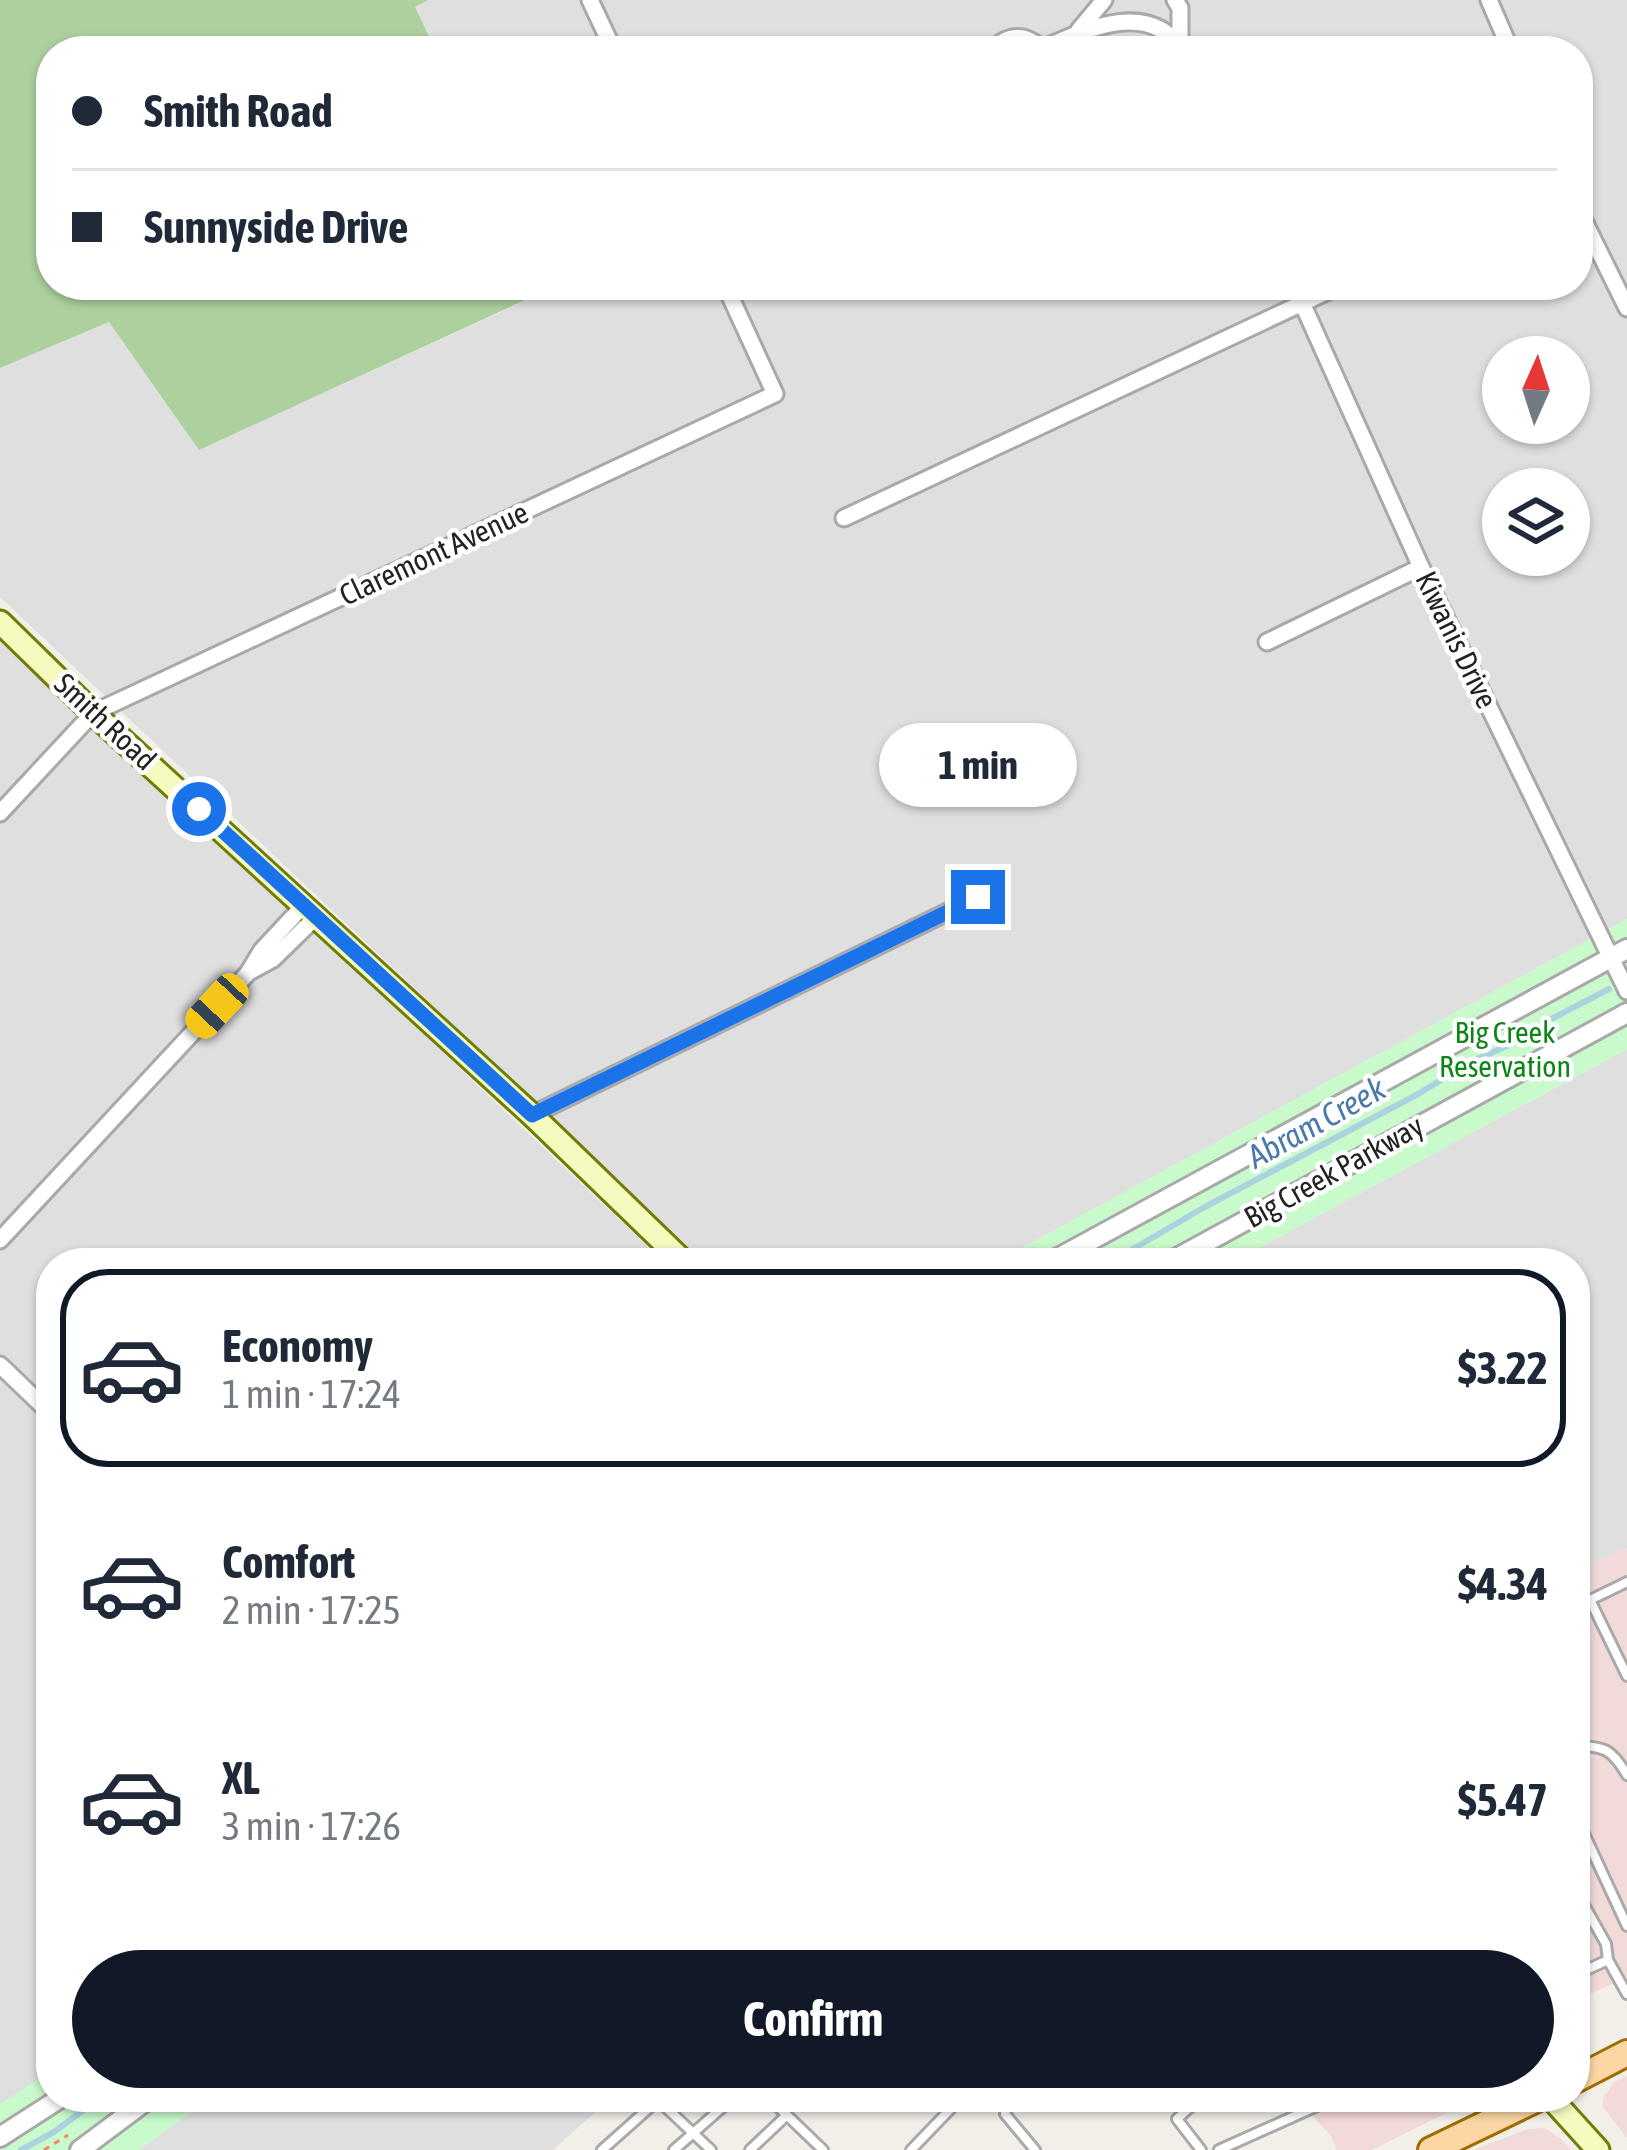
<!DOCTYPE html>
<meta charset="utf-8">
<style>
:root{--surface:#fff;--page:#f2f2f3;--text:#1f2937;--muted:#747a83;--line:#e0e1e3;--accent:#111827}
body{margin:0;font-family:"Asap Condensed",sans-serif;background:var(--page);color:var(--text);height:100vh;display:flex;flex-direction:column;font-size:45px;white-space:nowrap}
*{box-sizing:border-box;margin:0}
p{font-size:39px;color:var(--muted)}
.icon{flex:none;width:66px;height:66px;fill:none;stroke:currentColor;stroke-width:2;stroke-linecap:round;stroke-linejoin:round}
.map{position:relative;flex:1;overflow:hidden}
.drawer{position:absolute;left:36px;top:1248px;width:1554px;height:864px;display:flex;flex-direction:column;background:var(--surface);border-radius:48px;box-shadow:0 3px 9px #0004}
.drawer>*{flex:none}
.hud{position:absolute;left:36px;top:36px;width:1557px;height:264px;border-radius:48px;box-shadow:0 3px 9px #0004;display:grid;align-content:center;height:264px;padding:0 36px;background:var(--surface)}
.needle{width:78px;rotate:3deg}
.tools{position:absolute;left:1482px;top:336px;display:grid;gap:24px}
.tools a{display:grid;place-items:center;width:108px;height:108px;border-radius:50%;background:var(--surface);box-shadow:0 3px 9px #0004;font-size:60px}
.end{position:absolute;width:54px;height:54px;margin:-27px;border:15px solid #1a73e8;background:#fff;box-shadow:0 0 0 6px #fff}
.from{border-radius:50%}
.bubble{position:absolute;height:84px;border-radius:42px;background:var(--surface);box-shadow:0 3px 9px #0004;font-size:39px;font-weight:700;line-height:84px;text-align:center}
.car{position:absolute;width:36px;height:72px;margin:-36px -18px;border-radius:15px;box-shadow:0 0 9px 3px #0007;background:linear-gradient(#f5c518 24%,#345 0 40%,#f5c518 0 76%,#345 0 86%,#f5c518 0)}
.hud b{display:flex;align-items:center;gap:42px;height:114px;font-size:45px}
.hud b+b{border-top:3px solid var(--line)}
.hud i{width:30px;height:30px;background:var(--text)}
ul{padding:21px 0 0;list-style:none}
li{display:flex;align-items:center;gap:36px;height:198px;margin:0 24px 18px;padding:0 12px;border:6px solid transparent;border-radius:48px}
li div{flex:1}
li b{display:block;font-size:45px}
li em{font-style:normal;font-weight:700}
li.selected{border-color:var(--accent)}
li>.icon{width:108px;height:108px;stroke-width:1.5}
.button{display:flex;gap:24px;margin-top:auto;padding:24px 36px}
.button a{flex:1;height:138px;border-radius:72px;background:var(--accent);color:#fff;font-size:48px;font-weight:700;line-height:138px;text-align:center}
.map>svg:first-child{display:block}
.residential{fill:#e0dfdf;fill-rule:evenodd}
.commercial{fill:#f2dad9}
.forest{fill:#add19e}
.park{fill:#c8facc}
.lines{fill:none;stroke-linecap:round;stroke-linejoin:round}
.stream{stroke:#aad3df;stroke-width:6}
.service-casing{stroke:#a9a9a9;stroke-width:14}
.minor-casing{stroke:#a9a9a9;stroke-width:21}
.tertiary-casing{stroke:#a9a9a9;stroke-width:24}
.secondary-casing{stroke:#707d05;stroke-width:27}
.primary-casing{stroke:#a06b00;stroke-width:30}
.path{stroke:#fa8072;stroke-width:3;stroke-dasharray:6 6;stroke-linecap:butt}
.service{stroke:#fff;stroke-width:8}
.minor{stroke:#fff;stroke-width:15}
.tertiary{stroke:#fff;stroke-width:18}
.secondary{stroke:#f7fabf;stroke-width:21}
.primary{stroke:#fcd6a4;stroke-width:24}
.route{stroke:#1a73e8;stroke-width:15}
.labels{text-anchor:middle;stroke-width:9;stroke-linejoin:round;paint-order:stroke}
.street-label{font-size:30px;fill:#222;stroke:#fff}
.park-label{font-size:30px;fill:#0c8416;stroke:#fff}
.water-label{font-size:33px;font-style:italic;fill:#4a7aab;stroke:#fff}
</style>
<div class="map">
<svg width="1627" height="2150" viewBox="0 0 1627 2150">
<rect width="100%" height="100%" fill="#f2efe9"/>
<!-- residential -->
<path class="residential" d="M428,0H1627V919L994,1263H706L0,597V368L109,322L200,449L547,291L545,285H1578V51H436L415,7ZM1503,357H1569V423H1503ZM1503,489H1569V555H1503Z
M0,633L665,1263H51V2095L0,2122Z
M1627,1049V1548L1575,1570V1263H1231Z
M172,2097H612L553,2150H98Z"/>
<!-- commercial -->
<path class="commercial" d="M1627,1548V1977L1575,2001V1570Z
M1627,2076V2138L1602,2106L1604,2097L1614,2082Z
M1295,2097H1478L1372,2150H1337L1331,2136Z
M1545,2128L1560,2138L1571,2150H1473L1528,2129Z"/>
<!-- forest -->
<path class="forest" d="M0,0H428L415,7L436,51H51V285H545L547,290L199,450L109,322L0,368Z"/>
<!-- park -->
<path class="park" d="M1627,919V1049L1231,1263H994Z
M51,2071V2097H212L139,2150H0V2104Z"/>
<g class="lines">
<!-- stream -->
<path class="stream" d="M1109,1263L1203,1208L1420,1093L1470,1062L1514,1043L1534,1028L1609,989
M21,2150L54,2132L101,2097"/>
<defs>
<path id="service" d="M1627,1582L1590,1600L1627,1676
M1575,1746C1604,1746 1612,1749 1627,1775
M1575,1814L1627,1926
M1575,1889L1606,1944L1608,1960
M1575,1975L1608,1960L1627,1994
M768,2097L823,2150
M1008,2098L1010,2100L1005,2114L1035,2150
M602,2150L658,2100L711,2150
M674,2150L734,2097
M750,2150L787,2115
M911,2150L962,2097
M1201,2150L1177,2119L1201,2097
M1219,2150L1337,2097"/>
<path id="minor" d="M590,0L614,51
M1175,0L1180,8V40
M1489,0L1511,51
M1079,30L1104,0
M1042,49C1091,27 1150,0 1183,51
M992,51C1008,33 1027,33 1043,51
M1578,209L1627,308
M1294,285L1421,567L1627,991
M844,518L1341,285
M1267,642L1421,567
M0,813L93,713L775,394L725,285
M251,971L273,959L316,917
M532,1115L978,897
M0,1240L248,973L262,950L304,905
M0,1365L51,1414
M1010,2100L1013,2097"/>
<path id="tertiary" d="M1049,1263L1627,949
M1168,1263L1627,1013
M0,2137L62,2097
M80,2150L151,2097"/>
<path id="secondary" d="M0,622L93,713L532,1115L685,1263
M1550,2097L1598,2150"/>
<path id="primary" d="M1575,2080L1627,2053
M1431,2150L1541,2097"/>
</defs>
<!-- service casing -->
<use href="#service" class="service-casing"/>
<!-- minor casing -->
<use href="#minor" class="minor-casing"/>
<!-- tertiary casing -->
<use href="#tertiary" class="tertiary-casing"/>
<!-- secondary casing -->
<use href="#secondary" class="secondary-casing"/>
<!-- primary casing -->
<use href="#primary" class="primary-casing"/>
<!-- path -->
<path class="path" d="M1130,1263L1156,1249
M44,2150L68,2135"/>
<!-- service -->
<use href="#service" class="service"/>
<!-- minor -->
<use href="#minor" class="minor"/>
<!-- tertiary -->
<use href="#tertiary" class="tertiary"/>
<!-- secondary -->
<use href="#secondary" class="secondary"/>
<!-- primary -->
<use href="#primary" class="primary"/>
</g>
<g class="lines">
<!-- route -->
<path class="route" d="M199,809L532,1115L978,897"/>
</g>
<g class="labels">
<!-- street labels -->
<g class="street-label">
<text transform="translate(434 554) rotate(-25)" y="10">Claremont Avenue</text>
<text transform="translate(1456 640) rotate(64)" y="10">Kiwanis Drive</text>
<text transform="translate(105 722) rotate(43)" y="10">Smith Road</text>
<text transform="translate(1334 1172) rotate(-29)" y="10">Big Creek Parkway</text>
</g>
<!-- park labels -->
<g class="park-label">
<text x="1505" y="1043">Big Creek<tspan x="1505" dy="34">Reservation</tspan></text>
</g>
<!-- water labels -->
<g class="water-label">
<text transform="translate(1316 1122) rotate(-29)" y="12">Abram Creek</text>
</g>
</g>
</svg>
<div class="tools">
<a><svg class="needle" viewBox="-14 -14 28 28"><path d="M0-13l5 13h-10z" fill="#e53935"/><path d="M0 13l5-13h-10z" fill="#747a83"/></svg></a>
<a><svg class="icon" aria-label="layers" viewBox="0 0 24 24"><path d="M12 4l9 5-9 5-9-5zM3 14l9 5 9-5"/></svg></a>
</div>
<i class="end from" style="left:199px;top:809px"></i>
<i class="end" style="left:978px;top:897px"></i>
<div class="bubble" style="left:879px;top:723px;width:198px">1 min</div>
<i class="car" style="left:217px;top:1006px;rotate:223deg"></i>
<div class="hud">
<b><i class="from"></i>Smith Road</b>
<b><i></i>Sunnyside Drive</b>
</div>
<section class="drawer">
<ul>
<li class="selected"><svg class="icon" aria-label="car" viewBox="0 0 24 24"><path d="M5 17H2v-5l4-1 3-4h7l3 4 3 1v5h-3M9 17h6M6 11h13"/><circle cx="7" cy="17" r="2"/><circle cx="17" cy="17" r="2"/></svg><div><b>Economy</b><p>1 min · 17:24</p></div><em>$3.22</em></li>
<li><svg class="icon" aria-label="car" viewBox="0 0 24 24"><path d="M5 17H2v-5l4-1 3-4h7l3 4 3 1v5h-3M9 17h6M6 11h13"/><circle cx="7" cy="17" r="2"/><circle cx="17" cy="17" r="2"/></svg><div><b>Comfort</b><p>2 min · 17:25</p></div><em>$4.34</em></li>
<li><svg class="icon" aria-label="car" viewBox="0 0 24 24"><path d="M5 17H2v-5l4-1 3-4h7l3 4 3 1v5h-3M9 17h6M6 11h13"/><circle cx="7" cy="17" r="2"/><circle cx="17" cy="17" r="2"/></svg><div><b>XL</b><p>3 min · 17:26</p></div><em>$5.47</em></li>
</ul>
<div class="button"><a>Confirm</a></div>
</section>
</div>
